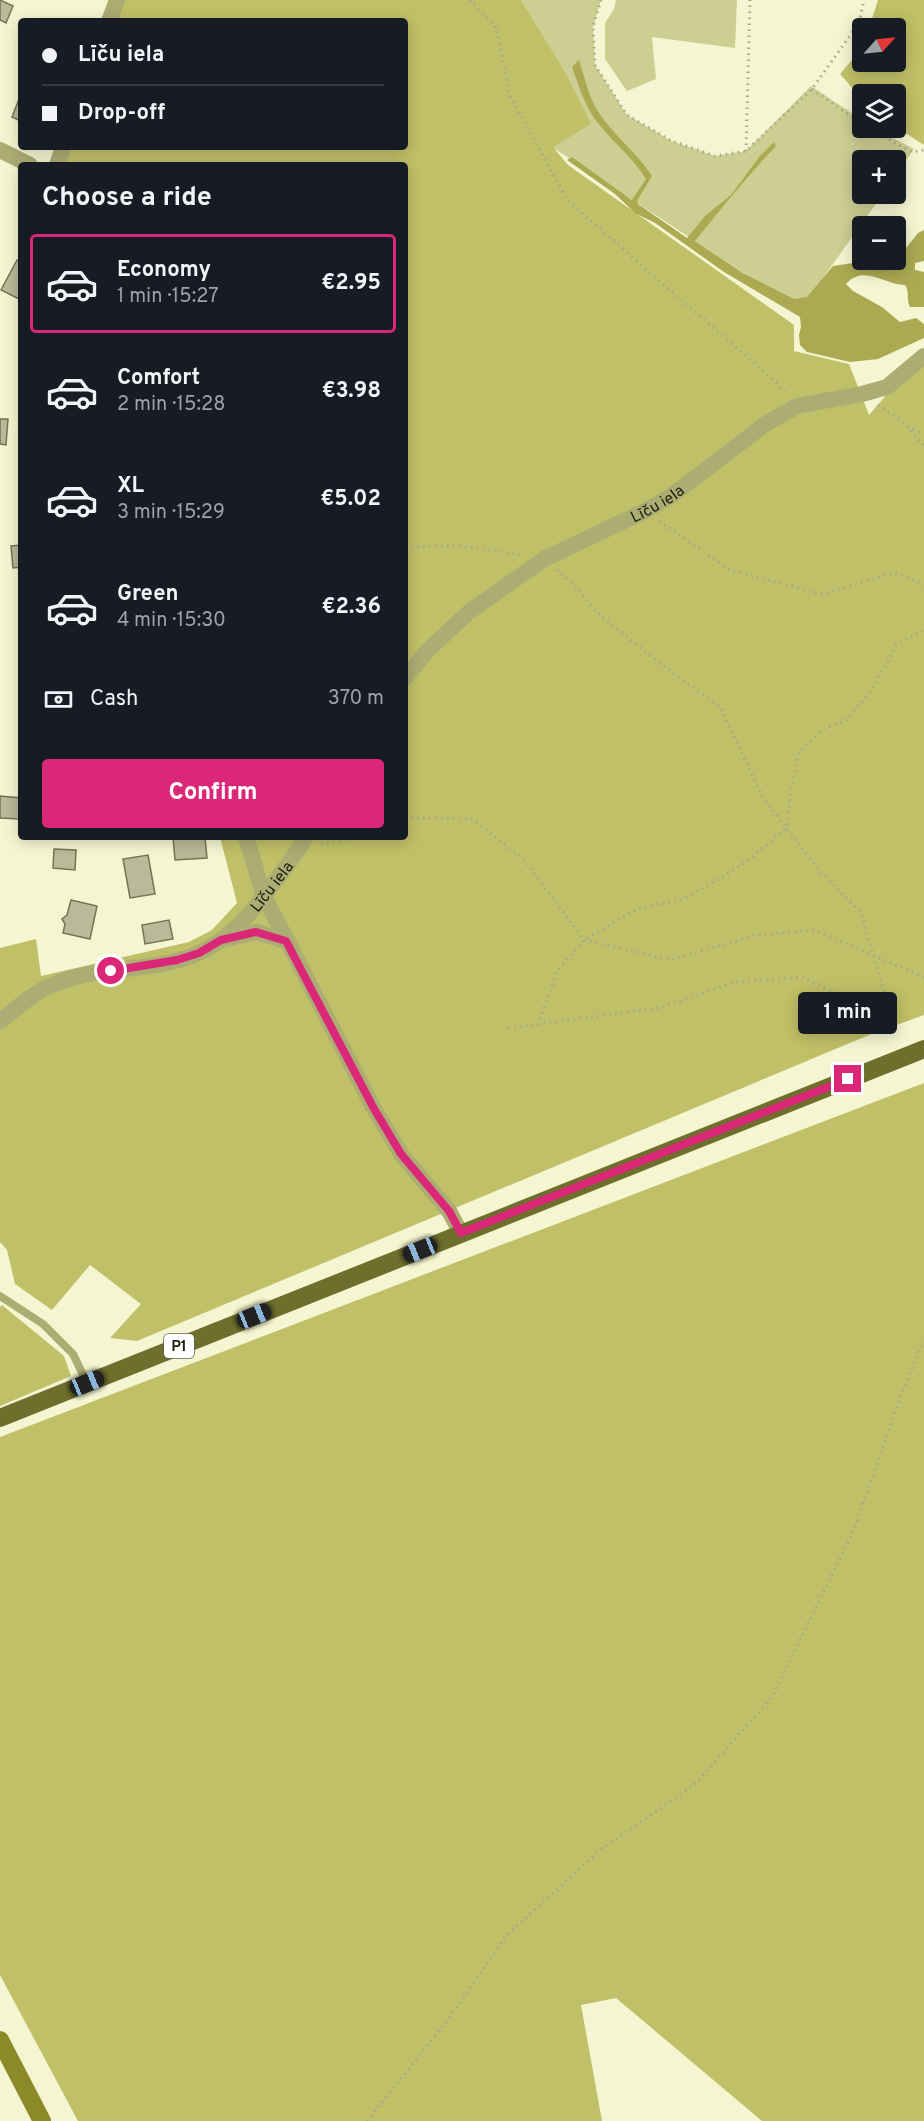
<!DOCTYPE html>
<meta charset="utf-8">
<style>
:root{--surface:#171b24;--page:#20242c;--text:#f1f3f6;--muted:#9ea1a6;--line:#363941;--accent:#db2777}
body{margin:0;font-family:Overpass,sans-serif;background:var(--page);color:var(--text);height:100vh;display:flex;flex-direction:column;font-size:22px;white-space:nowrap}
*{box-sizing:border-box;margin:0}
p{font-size:20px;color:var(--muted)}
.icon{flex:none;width:33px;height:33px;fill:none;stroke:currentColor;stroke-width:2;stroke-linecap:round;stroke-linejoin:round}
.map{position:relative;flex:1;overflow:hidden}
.details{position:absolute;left:18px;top:162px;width:390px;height:678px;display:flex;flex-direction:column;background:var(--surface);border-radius:6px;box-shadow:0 3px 15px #0003}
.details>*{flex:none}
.hud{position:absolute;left:18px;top:18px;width:390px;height:132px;border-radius:6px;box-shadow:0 3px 15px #0003;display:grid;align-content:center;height:132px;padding:0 24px;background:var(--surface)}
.needle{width:39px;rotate:63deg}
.tools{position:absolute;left:852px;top:18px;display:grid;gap:12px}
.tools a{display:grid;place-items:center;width:54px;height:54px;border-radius:6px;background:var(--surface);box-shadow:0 3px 15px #0003;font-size:30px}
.end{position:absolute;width:27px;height:27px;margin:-14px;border:8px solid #db2777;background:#fff;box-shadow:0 0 0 3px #fff}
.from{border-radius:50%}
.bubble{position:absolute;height:42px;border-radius:6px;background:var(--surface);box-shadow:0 3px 15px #0003;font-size:20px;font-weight:700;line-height:42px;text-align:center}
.car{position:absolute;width:18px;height:36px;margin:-18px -9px;border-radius:8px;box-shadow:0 0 4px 2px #0007;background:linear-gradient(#222 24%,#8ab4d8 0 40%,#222 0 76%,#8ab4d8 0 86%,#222 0)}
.hud b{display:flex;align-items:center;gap:21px;height:57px;font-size:22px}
.hud b+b{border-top:2px solid var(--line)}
.hud i{width:15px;height:15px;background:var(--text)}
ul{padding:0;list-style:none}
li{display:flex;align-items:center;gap:18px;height:99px;margin:0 12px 9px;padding:0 12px;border:3px solid transparent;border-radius:6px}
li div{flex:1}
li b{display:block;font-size:22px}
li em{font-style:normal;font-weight:700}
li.active{border-color:var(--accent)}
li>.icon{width:54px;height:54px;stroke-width:1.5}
h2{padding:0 24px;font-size:27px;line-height:72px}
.pay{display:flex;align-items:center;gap:15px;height:66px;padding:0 24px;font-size:22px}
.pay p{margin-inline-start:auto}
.button{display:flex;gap:12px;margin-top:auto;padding:12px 24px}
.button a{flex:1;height:69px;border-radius:6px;background:var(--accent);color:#fff;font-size:24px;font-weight:700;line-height:69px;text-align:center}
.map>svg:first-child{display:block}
.green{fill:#cdce92}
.forest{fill:#c0c068}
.water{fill:#abaa53}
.building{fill:#b9ba97;stroke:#747454;stroke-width:1.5}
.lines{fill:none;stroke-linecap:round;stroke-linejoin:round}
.path{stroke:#a7a88b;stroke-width:3;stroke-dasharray:1.5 4.5;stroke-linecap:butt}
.service{stroke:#acad73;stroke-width:8}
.minor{stroke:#acad73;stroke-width:16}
.secondary{stroke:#8b8928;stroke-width:18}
.primary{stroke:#6f6f2d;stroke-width:18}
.route{stroke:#db2777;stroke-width:8}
.labels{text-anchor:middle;stroke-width:4.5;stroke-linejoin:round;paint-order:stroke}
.shield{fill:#fff;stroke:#64645a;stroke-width:1.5}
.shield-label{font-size:15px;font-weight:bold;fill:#212113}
.street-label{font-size:16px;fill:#212113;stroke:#fff}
</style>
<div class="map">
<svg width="924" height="2121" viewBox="0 0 924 2121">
<rect width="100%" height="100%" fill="#f5f6d1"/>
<!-- green -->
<path class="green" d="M521,0H601L593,27L595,65L627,115L672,141L715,156L746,151L811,86L862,120V128H874L914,149L896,175V160H862V194H883L800,310L552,147L590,124L563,68Z
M616,0H737L735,48L652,37L656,79L627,91L605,59V23L614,9Z"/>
<!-- forest -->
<path class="forest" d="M124,0H521L563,68L591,124L553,147L568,165L794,325V351L849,364L869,415L924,351V1015L869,1035L137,1341L110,1338L141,1304L90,1265L52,1310L15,1284L7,1250L0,1242V948L36,939L41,976L189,942L212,930L237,903L220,837H405V165H61L68,147H405V21H116Z
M878,0H924V145L896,127V94H862V99L840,74L862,48V62H896V28H869Z
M924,1083V2121H762L616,1998L581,2005L602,2121H78L0,1975V1437Z
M2,1305L64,1356L71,1376L0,1406V1307Z"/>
<!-- water -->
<path class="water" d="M579,60C585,78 589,100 601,116C616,137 638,154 652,176L637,201L638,204L687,238L706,215L731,195L760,156L774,142L776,146C747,176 721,209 695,241L743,273L794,299L807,297L833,266L853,263H894L918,233L924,230V261L915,263V270L924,272V307H910C906,299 910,292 905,285C884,285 864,264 846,284L853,291L882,307L900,322L916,318L924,324V338L878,359L850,362L807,352L800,345L799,335L801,327L800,317L724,272L655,223L635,213L615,194L567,160L572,157L632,200L646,179C632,156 610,140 594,118C584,103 578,84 572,67Z"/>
<!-- building -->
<path class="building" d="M0,0L13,6L6,23L0,20Z
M21,94V121L12,117Z
M17,260L21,263V300L1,290Z
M0,419H8L6,445L0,444Z
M21,545V567L13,568L11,546Z
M0,796L21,798L19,819L0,818Z
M173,837H205L207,858L175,860Z
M54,849L76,850L75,870L53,868Z
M148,855L155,894L130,898L123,859Z
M71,900L97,906L90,939L63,933L65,924L62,919L67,915Z
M169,920L173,939L145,944L142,925Z"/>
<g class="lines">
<!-- path -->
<path class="path" d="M470,0L497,29L509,93L567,200L778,384L786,394
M601,0L593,27L595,65L627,115L672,141L715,156L746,151L812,89L859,23L864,0
M812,89L862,124
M868,128L912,152L924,150
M746,151L750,0
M878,405L907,425L924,446
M908,426L924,434
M659,521L730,570L822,594L894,573L924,584
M405,547L460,546L522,555
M557,570L573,584L599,614L663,666L720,707L763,798L819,870L861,913L895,1028
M405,818L473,819L525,861L584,940L670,960L757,935L814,930L924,977
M321,843L340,842L352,837
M538,1025L557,971L584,940L637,909L684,899L742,865L787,828L790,795L799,752L823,729L845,721L867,696L886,665L896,645L924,630
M508,1028L659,1008L736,982L803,977L837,994L893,1027
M367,2121L444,2025L507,1935L600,1850L694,1785L772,1697L853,1532L904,1387L924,1341"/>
<!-- service -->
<path class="service" d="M0,1296L43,1324L73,1354L87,1383"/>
<!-- minor -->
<g class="minor">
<path d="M109,21L117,0"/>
<path d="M0,150L30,165"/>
<path d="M57,165L63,147"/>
<path id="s1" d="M405,678L428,650L469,612L544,559L645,511L671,496L764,425L797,406L862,394L887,387L924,356"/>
<path d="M246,837L264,896L373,1107L401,1154L449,1211L461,1233"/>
<path d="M226,939L256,932L286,941"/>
<path id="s2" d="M0,1021C17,1008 33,993 52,985C97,965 155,973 199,953C232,938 251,913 272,885C284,870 296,854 306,837"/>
</g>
<!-- secondary -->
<path class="secondary" d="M0,2040L42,2121"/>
<!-- primary -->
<path class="primary" d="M0,1418L924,1049"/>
</g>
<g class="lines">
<!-- route -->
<path class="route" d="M111,971L177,960L199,953L221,940L256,932L286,941L373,1107L401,1154L449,1211L461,1233L848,1079"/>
</g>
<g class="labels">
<!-- shield labels -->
<rect class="shield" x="164" y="1334" width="30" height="24" rx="4.5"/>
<g class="shield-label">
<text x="179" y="1351">P1</text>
</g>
<!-- street labels -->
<g class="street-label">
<text dy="6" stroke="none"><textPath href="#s1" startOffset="310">Līču iela</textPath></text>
<text dy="6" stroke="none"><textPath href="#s2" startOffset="314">Līču iela</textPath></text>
</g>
</g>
</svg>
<div class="tools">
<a><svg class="needle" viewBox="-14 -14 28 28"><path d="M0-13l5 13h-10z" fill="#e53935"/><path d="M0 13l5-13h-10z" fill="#9ea1a6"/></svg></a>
<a><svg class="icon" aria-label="layers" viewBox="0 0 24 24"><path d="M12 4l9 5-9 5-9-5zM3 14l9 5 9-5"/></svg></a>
<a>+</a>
<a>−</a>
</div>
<i class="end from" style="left:111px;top:971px"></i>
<i class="end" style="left:848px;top:1079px"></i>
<div class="bubble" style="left:798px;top:992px;width:99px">1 min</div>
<i class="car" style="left:420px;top:1250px;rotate:248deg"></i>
<i class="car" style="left:254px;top:1316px;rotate:68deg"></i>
<i class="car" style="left:87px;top:1383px;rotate:68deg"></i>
<div class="hud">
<b><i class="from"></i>Līču iela</b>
<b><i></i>Drop-off</b>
</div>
<section class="details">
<h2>Choose a ride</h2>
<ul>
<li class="active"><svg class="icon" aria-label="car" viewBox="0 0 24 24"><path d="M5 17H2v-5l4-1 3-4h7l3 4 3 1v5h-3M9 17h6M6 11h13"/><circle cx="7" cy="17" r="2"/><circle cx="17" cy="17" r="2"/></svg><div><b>Economy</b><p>1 min · 15:27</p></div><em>€2.95</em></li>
<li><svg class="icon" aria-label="car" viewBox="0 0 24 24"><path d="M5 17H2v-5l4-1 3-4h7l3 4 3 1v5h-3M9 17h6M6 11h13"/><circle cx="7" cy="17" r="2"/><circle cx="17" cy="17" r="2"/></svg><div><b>Comfort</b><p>2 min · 15:28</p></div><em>€3.98</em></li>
<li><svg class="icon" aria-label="car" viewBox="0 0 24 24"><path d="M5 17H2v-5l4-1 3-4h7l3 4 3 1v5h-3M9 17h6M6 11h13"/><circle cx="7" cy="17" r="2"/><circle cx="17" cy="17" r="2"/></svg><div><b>XL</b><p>3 min · 15:29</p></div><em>€5.02</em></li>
<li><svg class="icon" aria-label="car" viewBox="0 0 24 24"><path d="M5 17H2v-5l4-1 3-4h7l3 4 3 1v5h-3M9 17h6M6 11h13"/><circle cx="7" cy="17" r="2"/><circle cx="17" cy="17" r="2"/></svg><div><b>Green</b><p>4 min · 15:30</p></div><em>€2.36</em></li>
</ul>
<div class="pay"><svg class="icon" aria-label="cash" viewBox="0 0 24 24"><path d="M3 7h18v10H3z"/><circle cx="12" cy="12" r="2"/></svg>Cash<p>370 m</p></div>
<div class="button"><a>Confirm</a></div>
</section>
</div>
